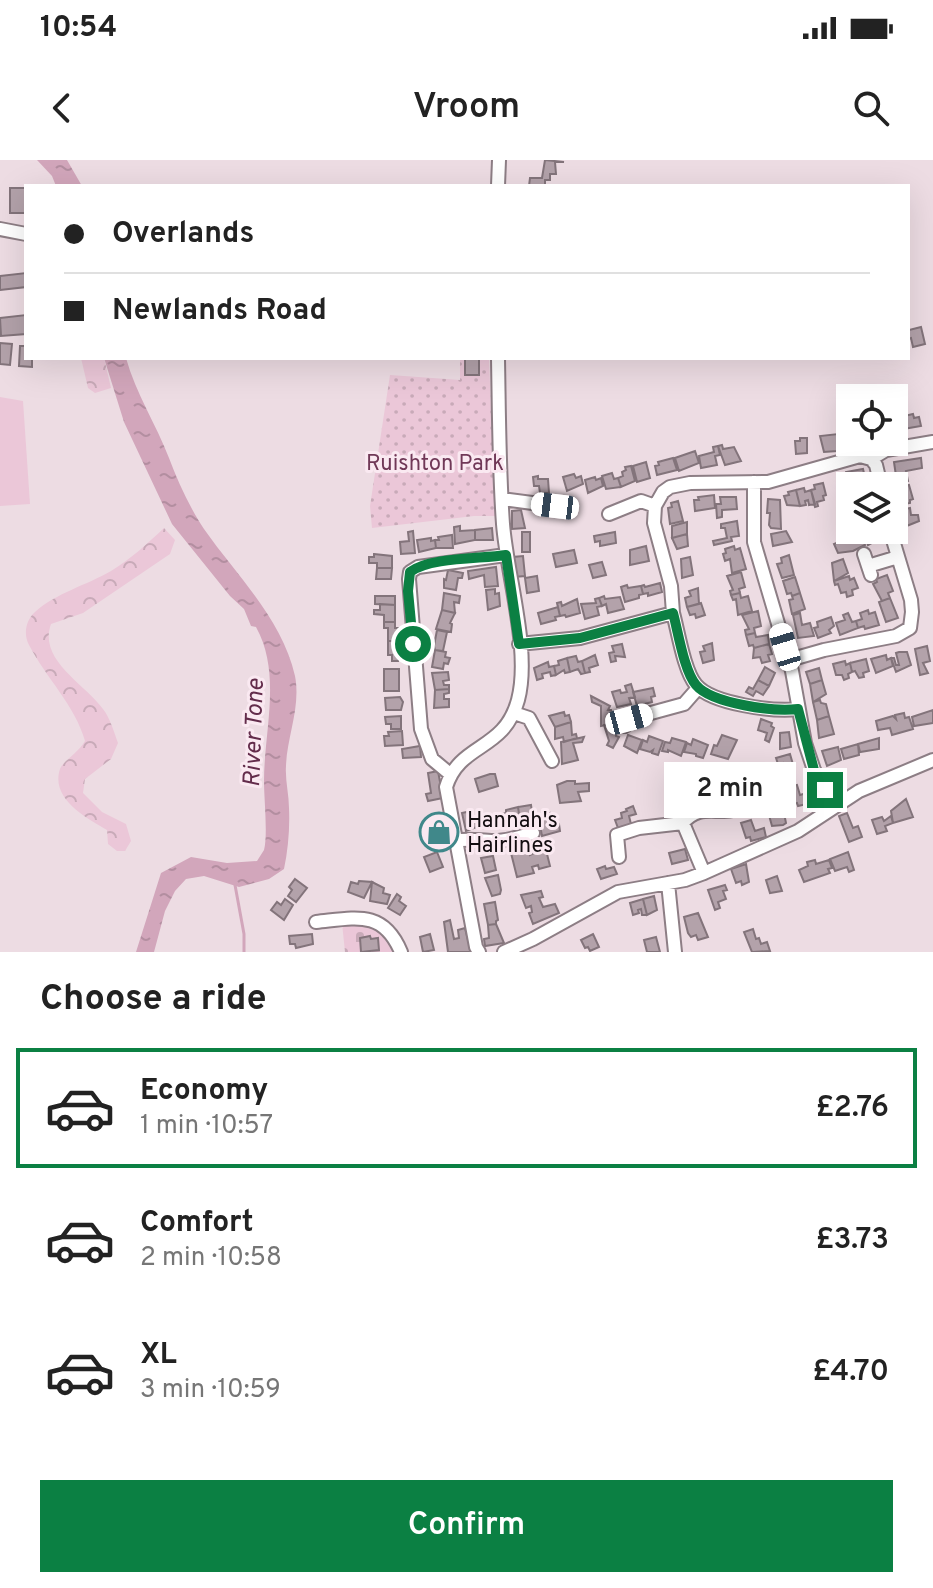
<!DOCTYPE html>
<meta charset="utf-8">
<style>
:root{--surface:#fff;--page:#f2f2f2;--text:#222;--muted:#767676;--line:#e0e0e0;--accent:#0b8043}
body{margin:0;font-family:Overpass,sans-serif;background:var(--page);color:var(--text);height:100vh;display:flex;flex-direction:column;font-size:30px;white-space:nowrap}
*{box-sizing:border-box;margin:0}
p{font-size:26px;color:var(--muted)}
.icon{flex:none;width:44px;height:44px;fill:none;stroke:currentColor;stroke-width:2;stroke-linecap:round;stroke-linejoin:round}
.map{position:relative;height:792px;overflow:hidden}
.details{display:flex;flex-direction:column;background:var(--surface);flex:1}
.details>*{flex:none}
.banner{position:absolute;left:24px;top:24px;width:886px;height:176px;border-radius:0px;box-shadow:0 8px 32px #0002;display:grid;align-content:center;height:176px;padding:0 40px;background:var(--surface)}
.tools{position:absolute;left:836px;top:224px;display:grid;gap:16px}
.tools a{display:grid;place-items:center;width:72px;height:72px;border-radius:0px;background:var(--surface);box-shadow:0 8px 32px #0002;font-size:40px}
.end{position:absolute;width:36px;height:36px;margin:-18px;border:10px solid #0b8043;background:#fff;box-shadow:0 0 0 4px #fff}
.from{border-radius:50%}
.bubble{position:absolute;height:56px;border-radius:0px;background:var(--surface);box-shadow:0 8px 32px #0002;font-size:26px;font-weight:600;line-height:56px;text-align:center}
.car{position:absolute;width:24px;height:48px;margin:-24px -12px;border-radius:10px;box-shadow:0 0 6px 2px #0007;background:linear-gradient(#fff 24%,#345 0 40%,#fff 0 76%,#345 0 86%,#fff 0)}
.banner b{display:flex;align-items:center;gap:28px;height:76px;font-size:30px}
.banner b+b{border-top:2px solid var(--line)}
.banner i{width:20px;height:20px;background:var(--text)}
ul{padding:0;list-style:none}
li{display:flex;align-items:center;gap:24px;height:120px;margin:0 16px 12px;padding:0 24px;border:4px solid transparent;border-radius:0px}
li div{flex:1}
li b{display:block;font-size:30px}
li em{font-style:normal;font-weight:600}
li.selected{border-color:var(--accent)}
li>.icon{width:72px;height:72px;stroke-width:1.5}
h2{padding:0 40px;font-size:36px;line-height:96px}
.action{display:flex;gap:16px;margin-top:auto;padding:16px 40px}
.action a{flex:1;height:92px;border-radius:0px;background:var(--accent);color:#fff;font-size:32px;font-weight:600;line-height:92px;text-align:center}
.status{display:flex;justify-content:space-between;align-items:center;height:56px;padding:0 40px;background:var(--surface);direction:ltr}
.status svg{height:22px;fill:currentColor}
header{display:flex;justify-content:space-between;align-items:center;height:104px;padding:0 40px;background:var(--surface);font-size:36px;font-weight:600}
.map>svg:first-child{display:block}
.green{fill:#ebc7d8}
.forest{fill:url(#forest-crowns)}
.cemetery{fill:url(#cemetery-stones)}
.park{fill:url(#park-dots)}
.water{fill:url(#water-ripples)}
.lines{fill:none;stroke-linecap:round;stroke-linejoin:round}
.stream{stroke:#d2a6bb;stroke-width:3}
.building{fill:#b3a2aa;stroke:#83747b;stroke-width:2}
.minor-casing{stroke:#8d7e85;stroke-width:16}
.minor{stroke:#fff;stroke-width:12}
.route{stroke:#0b8043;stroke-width:10}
.labels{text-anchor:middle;stroke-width:6;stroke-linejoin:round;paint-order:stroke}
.park-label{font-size:22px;fill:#703857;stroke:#fae9f1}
.poi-label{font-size:22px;fill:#120d10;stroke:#fae9f1;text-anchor:start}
.water-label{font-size:24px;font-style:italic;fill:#632c4b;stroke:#fae9f1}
</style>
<div class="status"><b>10:54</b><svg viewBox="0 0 49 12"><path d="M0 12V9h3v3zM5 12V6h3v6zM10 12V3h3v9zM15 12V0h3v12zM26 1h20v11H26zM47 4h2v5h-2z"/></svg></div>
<header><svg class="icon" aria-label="back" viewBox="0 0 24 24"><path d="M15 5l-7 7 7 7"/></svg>Vroom<svg class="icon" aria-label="search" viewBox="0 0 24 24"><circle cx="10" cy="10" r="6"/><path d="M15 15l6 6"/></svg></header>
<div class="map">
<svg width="933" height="792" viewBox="0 0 933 792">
<defs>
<pattern id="forest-crowns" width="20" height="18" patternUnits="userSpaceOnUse" patternTransform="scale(2)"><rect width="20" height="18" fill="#ebc7d8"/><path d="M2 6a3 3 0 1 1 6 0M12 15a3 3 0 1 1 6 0" fill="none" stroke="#c8aab8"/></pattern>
<pattern id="cemetery-stones" width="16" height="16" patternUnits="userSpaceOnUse" patternTransform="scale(2)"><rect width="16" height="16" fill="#ebc7d8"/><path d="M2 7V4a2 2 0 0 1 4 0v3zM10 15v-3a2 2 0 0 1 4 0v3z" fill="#c8aab8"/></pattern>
<pattern id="park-dots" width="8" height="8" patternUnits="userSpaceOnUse" patternTransform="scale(2)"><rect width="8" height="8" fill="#ebc7d8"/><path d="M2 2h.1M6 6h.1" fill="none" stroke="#c8aab8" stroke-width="1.8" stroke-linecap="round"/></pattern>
<pattern id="water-ripples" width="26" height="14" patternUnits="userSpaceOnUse" patternTransform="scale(2)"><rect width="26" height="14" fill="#d2a6bb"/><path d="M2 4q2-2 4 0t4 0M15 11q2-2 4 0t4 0" fill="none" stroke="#b38ea0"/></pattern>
</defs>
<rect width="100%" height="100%" fill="#eddce3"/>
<!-- green -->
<path class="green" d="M0,237L23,241L30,344L0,346Z"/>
<!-- forest -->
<path class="forest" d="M81,198H104L111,228L95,233L88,228Z
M164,368L175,380L170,394L83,453L51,464C38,500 84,523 103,549C110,558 114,572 118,583L111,599L85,619L83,633L102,652L126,664L131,681L125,691H117L108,684L107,670C87,658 50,639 60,609C63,601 78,593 85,581C75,545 46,518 29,485C23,474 26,460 35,452C56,433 87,425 111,411C131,399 148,383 164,368Z"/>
<!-- cemetery -->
<path class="cemetery" d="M342,763H368L383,773L393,792H345Z"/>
<!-- park -->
<path class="park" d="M460,198H489L495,356H474L372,368L370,346L390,215L460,220Z"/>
<!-- water -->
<path class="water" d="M37,0H67L82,26H56L52,16Z
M104,198H126C136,234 156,264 169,298C178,322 190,348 204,369C237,416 282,459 295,516C301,547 287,576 286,606C285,620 289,634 289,648C290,668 288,690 284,709L269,719L239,727L204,716L186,719L175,731L165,751L154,792H136L161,713L191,697L227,703L257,701L264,690C268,675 264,639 264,621C264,571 282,514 256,467L251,466L244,449L230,436L172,364L124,262Z"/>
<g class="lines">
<!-- stream -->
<path class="stream" d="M235,725L244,774V792"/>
</g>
<!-- building -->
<path class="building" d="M545,0L564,2H555L556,14H550V20H545V26H529L530,18H542Z
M10,28H26V53H10Z
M26,113V127L0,130V116Z
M26,155V174L1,176L0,158Z
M921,167L925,184L913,187L911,178L908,179L909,170Z
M0,183L12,184L10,205L0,204Z
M20,186H26V198H32V207L19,206Z
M465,198H479V215H465Z
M913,254L914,258L919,257L921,266L903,269L900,257Z
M838,274L837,291L824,292L820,276Z
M800,278H807V293L796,294L795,281H800Z
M722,285L723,289L734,287L741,301L725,305L718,286Z
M718,286L720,295L715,296L717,305L701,308L699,296L714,292L713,287Z
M695,291L699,303L679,311L675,298Z
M673,298L677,310L657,315L655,306L659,305L658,302Z
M921,298L922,308L906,311L908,321L897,323L894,302Z
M646,302L650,318L637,322L633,306Z
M631,306L635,321L621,327L618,318L623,316L622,312L626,310L625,307Z
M863,309L867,326H854L853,319L847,320L848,325L839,327L838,318L846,317V312Z
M612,313L614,319L618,318L621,327L606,329L602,316Z
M574,314L576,318L581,316L583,324L567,331L563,317Z
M538,316V319H548L549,333H540L539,326H534L533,317Z
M595,317L596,320L601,318L603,326L588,333L585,320Z
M823,323L826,335L823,336L824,340L817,342L818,346L815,347L811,330L815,329L814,325Z
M909,325L913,339L910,340V343L899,345L897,327Z
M804,328L805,332L811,330L815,344L809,345L808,340L805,341L806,345L800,346L796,330Z
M796,330L800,346L787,345L784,336L789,335L788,332Z
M714,335L715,348L695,351L694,340H699L698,337Z
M720,337H736L737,349L722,350V357L717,358L716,344H721Z
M768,339L780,340L781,369L771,368L769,365L770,353H767Z
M678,341L683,361L670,364L668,348L672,347L671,343Z
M910,348L911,355H918L919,361L904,367L901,350Z
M521,350L525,368L512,369V351Z
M737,361L739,376L731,377L732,381L714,385L713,381L727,378L725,368H721V364Z
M687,362V374L672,378V366Z
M460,366V371L475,370V380L455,384L454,367Z
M492,368L493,380H475V370Z
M868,370H878L881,378L868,385L863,372Z
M413,371L415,393L401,394L400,382L409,381L408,372Z
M786,371L792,382L773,386L771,374Z
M522,372H530V392H522Z
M615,372L616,383L600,386V381L595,382L594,376Z
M860,373L865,385L853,391L838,393L834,384Z
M687,374L688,386L677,389L672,378Z
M452,375L453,388H436L435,380H439L438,377Z
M431,378V381L435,380L436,388L419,392L417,380Z
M646,386L649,401L630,405V390Z
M734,386L735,390L740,388L746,409L732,413L730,399L725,401L723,394L726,393L725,389Z
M574,390L577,403L556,407L553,394Z
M374,394L392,396V408H377V403H369V397H374Z
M789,395L794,415L782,418L777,404L782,403L781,398Z
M523,396L525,416L514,417L513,397Z
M690,397L693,415L682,418L681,399Z
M843,399L848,413L834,421L832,403Z
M602,402L606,415L593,418L589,405Z
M496,407L498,426L485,427L484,415L469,419L468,411Z
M377,408H392L391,419H376Z
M448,410L463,413L462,418H458L456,430L444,428V419L446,420Z
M741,412L745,427L739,429L740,433L731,435L730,431L733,430L727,416Z
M887,415L893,431L888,433L890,438L882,441L873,424L877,422L876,419Z
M537,416L539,431L527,433L525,418Z
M849,416L850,420L854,418L858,428L852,430L853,435L847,437L846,432L841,433L838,424L835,425L834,421Z
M795,417L800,433L792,436L791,433L787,434L783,421Z
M660,423L662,432L648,436V433L643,434L641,426L644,425L645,427Z
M627,425L628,428L641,426L643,434L639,435V438L625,442L621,427Z
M698,428L699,444L687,447L685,438L691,436L689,431Z
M495,429V434L499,433L500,446L488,450L486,430Z
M444,433L460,436L459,443L454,442L455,453L442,450Z
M740,433L741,438L748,436L752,451L738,455L736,439L733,440L731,435Z
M800,433L805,449L792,454L789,440L793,439L792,436Z
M375,436H395V445L375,444Z
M604,436L605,439L620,437L624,449L608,453L606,444L602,446L599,438Z
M599,438L602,446L597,447L599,455L585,459L581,444L596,443L595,439Z
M890,438L898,458L886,462L879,442Z
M577,439L580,453L566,457L565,455L560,456L557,443L561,442L562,446Z
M701,443L705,455L696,458L695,454L690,455L687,447Z
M380,444L395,445V462H384V455L374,454V450H380Z
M558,447L560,456L555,457L556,460L541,464L538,453Z
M442,450L455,453L450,463L452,464L451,472L436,469Z
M868,450L869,454L875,452L879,465L865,469L864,466L858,468L856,461L862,459L860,453Z
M758,451L761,466L754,468L755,473L746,475L745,470L749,469L742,455Z
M800,453L802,465L810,463L814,476L798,478L793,455Z
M848,453L852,462L856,461L858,468L840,475L836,463L845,460L843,455Z
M831,457L834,466L829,470L831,473L818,478L814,468L818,467L817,462Z
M384,462H395V468H399V481H388V468H384Z
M437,470L447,472L443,491L435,490L434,486Z
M755,473L756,477L768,475L769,484L754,488L753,485L749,486L746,475Z
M388,481H399L398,501H392V495H388Z
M712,483L714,500L703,503L700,492L705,491L703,486Z
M622,484L625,497L615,496L616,501L611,502L609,493L614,492L612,486Z
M769,484L772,494L768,495L770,501L762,503L760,497L753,498L754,488Z
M927,486L930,501L923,503L928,513L920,515L915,489Z
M435,490L446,492L445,497L450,498L448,504L444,503L443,509L432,507Z
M899,492H907L911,505L896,512L891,498H894L896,505H899L896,493Z
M595,495L598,505L589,508L590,512L585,513L582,501Z
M886,495L887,500L891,498L893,506L876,513L871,499Z
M576,496L578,502L582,501L585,513L581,514L578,509L570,512L567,498Z
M567,498L570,512L565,513L564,510L556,515L554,506L559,505L558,501Z
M866,499L869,511L863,513L864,517L859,518L855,511L852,512L850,503Z
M845,501L846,505L850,503L852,512L848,514L849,518L844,520L842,515H836L833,504Z
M548,502L549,507L554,506L556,515L551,516L550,512L542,514L543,518L537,520L534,508Z
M765,507L775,513L769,526L758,520Z
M819,508L822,520L810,524L806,512Z
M384,509H399V531H384Z
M448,512L449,520L443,521L444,525H449V529L435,530L432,513Z
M758,520L769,526L763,535L756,531L753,536L746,532L749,527L753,529Z
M822,520L826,534L813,542L810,524Z
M631,524L635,537L629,538L631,544L617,547L612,532L620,530L621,533L627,532L625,526Z
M653,528L655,536L651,537L652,542L637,546L633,532Z
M449,529V533L444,534V539H449V547L434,548L435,530Z
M591,536L610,546L608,550H611L614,563L601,566V546L592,542Z
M400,537L403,542L401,550H386L385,538Z
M820,540L821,543L826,544L829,556L817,560L813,542Z
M933,550V563L914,566L912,557Z
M564,552L565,556L569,555L571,562L555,567L549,556Z
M904,553L905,558L909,557L913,569L892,575L890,568L878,570L876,561L893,556L896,559L895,555Z
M401,556V569H391V564H386L385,557Z
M829,556L834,574L819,578L817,560Z
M761,559L772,563L771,566L774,568L769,582L765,580L767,573L758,570Z
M571,562L572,575L576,574L577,578L564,582L563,577L555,579V567Z
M614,563L616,576L619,577L613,588L607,585L609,581L604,565Z
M402,571L403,585L385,586L384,576H389L388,572Z
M789,572L791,587L780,589V573Z
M628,575L642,580L637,593L624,586Z
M722,575L737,580L728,599L711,594L714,585L717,586Z
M649,576L663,581L658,595L652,593L653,590L650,592L640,589L643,580L647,582Z
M584,577L582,582L573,583L578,600L562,604L561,582Z
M672,578L686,582L681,596L668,590V592L662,591L665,582L670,583Z
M879,578V589L860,592L858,584Z
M693,579L708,585L703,598L696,596V594L684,592L687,583L691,585Z
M858,584L859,595L844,599L841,589Z
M420,586L421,597L403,598L402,589Z
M838,587L841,600L827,606L822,591Z
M790,594L794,608L793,613L787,614L783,603L778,604L776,598Z
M438,611L443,638L428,641L426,634L431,633L428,613Z
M490,614H495L498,626L479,632L475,619Z
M755,615L756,619L761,618L764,631L755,633L753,624L748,626L746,618Z
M745,620L748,632L730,636L728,628L741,625L740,621Z
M567,621H575V624L589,623V631L578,632L581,641L560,643L557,625Z
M797,625L800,635L810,632L811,643L798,646L797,643L793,644L788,627Z
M723,626L726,627L729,638L717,641L714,628Z
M776,631V644L762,647L761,635Z
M906,639L913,657L893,663L891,651Z
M531,645L533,659L520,661L518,647Z
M633,646L636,654L629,656L631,664L618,668L615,660L622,658L621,653L627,651L626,649Z
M775,646L777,655L784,653L786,663L783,665L772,666L767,648Z
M518,647L520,661L504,663L502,654L506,653V650Z
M471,651L473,657L480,656L482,665L466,671L462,653Z
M550,653L553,666L559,664L560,671L542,676L538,656Z
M847,653L853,668L858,666L862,677L849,682L839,656Z
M500,655L503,668L484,667L482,658Z
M891,656L893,663L885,666L887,671L877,674L872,660L882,657L884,661Z
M751,660L755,671L764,668L766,677L751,681L750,677L746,678L741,663Z
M545,686L550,706L539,709L538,705L532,707L534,713L517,717L511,693L528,689L530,695L538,691V688Z
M685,689L688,700L672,704L669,693Z
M437,692L443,707L430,712L424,697Z
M848,692L854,710L849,712L847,707L835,711L830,699Z
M493,696L496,710L485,713L481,698Z
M815,700L816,704L829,700L832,708L828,709L830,713L804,722L799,710L808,706L807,702Z
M746,704L749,722L742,725L741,721L736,723L731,709Z
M605,706L606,709L614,707L617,714L601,719L597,709Z
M498,715L501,730L500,734L492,736L485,718Z
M777,716L782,731L770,733L766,720Z
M295,719L307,728L296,742L288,736L292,730L289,727Z
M359,721L372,722L364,738L348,732L351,722L358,724Z
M372,722L384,728L383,733L390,735L387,744L370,741Z
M725,725L727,730L723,731L726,739L718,742L720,748L715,750L708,730Z
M541,731L543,737L539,738L543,747L555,744L559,753L533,764L529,753L532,752L531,746L526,748L521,735Z
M397,734L401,737L399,741L406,746L400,755L388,748Z
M654,736L657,750L647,755L643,739Z
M285,739L293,745L284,760L271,750L277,742L281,745Z
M643,739L647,755H642L641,749L638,750L639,753L633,755L630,743Z
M495,742L498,760L496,761V764L488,765L484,744Z
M698,753L708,777L698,780L696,775L691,777L688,773L684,757Z
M450,760L454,779L459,778L458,770L465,768L471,792H448L444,762Z
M496,764L504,783L485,786L484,779L489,778L488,765Z
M753,769L756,779L759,778L761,784L767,782L770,791L752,792L744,772Z
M312,774L313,784L296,788L295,784H290L289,776Z
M430,774L434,790L423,792L420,777Z
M593,774L599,787L590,791L588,787L585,788L581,780Z
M370,776L371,779L378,778L379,790L361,792L360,778Z
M656,777L660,792H647L644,780Z"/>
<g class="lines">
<defs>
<path id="minor" d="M498,26L499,0
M0,69L26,74
M871,299L876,305L881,326
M754,322V382L792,511L805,583L814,610L834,646
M502,339L555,346
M609,354L641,341L655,346
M864,394L871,415
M868,406L898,397
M673,453L671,426L654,363L655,346L663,332L670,327L690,323L768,322L860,296L871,299L886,290L933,282
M519,484L580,478L673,453C678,471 684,511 696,525C712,544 774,552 798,549
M789,500L824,490L896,476L910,468L912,452L911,440L890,370
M514,553L529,558L552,601
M625,566L629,559L684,544L698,528
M450,614L432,599L421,569L409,419L410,412L418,407L506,395
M683,663C703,638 727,663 746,641
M455,681C469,678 480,681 494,681C508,681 520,677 533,673
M619,697L617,675L639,668L683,663L704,713
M668,723L675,792
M316,762C355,758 383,749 401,792
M479,792L476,787L446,627C460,582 504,592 518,540C531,491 507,416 503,364C499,309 499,253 498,198
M504,792L533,779L618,732L685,720L704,713L798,671L859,631L933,600"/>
</defs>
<!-- minor casing -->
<use href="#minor" class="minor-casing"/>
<!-- minor -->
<use href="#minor" class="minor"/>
</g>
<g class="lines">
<!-- route -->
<path class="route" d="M413,484L408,431L410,412C430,397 481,399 506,395L519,484L580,478L673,453C678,471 684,511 696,525C712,544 775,552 798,549L814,610L825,630"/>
</g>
<!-- icons -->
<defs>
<symbol id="shop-ring" viewBox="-11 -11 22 22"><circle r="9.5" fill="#fae9f1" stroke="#40888a" stroke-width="1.5"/><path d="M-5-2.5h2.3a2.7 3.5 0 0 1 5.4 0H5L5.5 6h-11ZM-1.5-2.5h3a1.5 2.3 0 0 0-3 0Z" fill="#40888a"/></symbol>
</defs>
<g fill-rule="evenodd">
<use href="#shop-ring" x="417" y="650" width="44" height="44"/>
</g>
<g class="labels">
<!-- park labels -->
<g class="park-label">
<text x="435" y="310">Ruishton Park</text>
</g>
<!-- poi labels -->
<g class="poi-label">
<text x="467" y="667">Hannah's<tspan x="467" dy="25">Hairlines</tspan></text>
</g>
<!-- water labels -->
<g class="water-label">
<text transform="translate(253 573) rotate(-88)" y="8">River Tone</text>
</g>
</g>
</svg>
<div class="tools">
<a><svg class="icon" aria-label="locate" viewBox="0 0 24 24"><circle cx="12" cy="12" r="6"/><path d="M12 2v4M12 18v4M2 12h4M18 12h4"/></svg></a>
<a><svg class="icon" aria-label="layers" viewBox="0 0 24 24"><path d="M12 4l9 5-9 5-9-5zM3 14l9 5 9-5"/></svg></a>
</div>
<i class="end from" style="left:413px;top:484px"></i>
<i class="end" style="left:825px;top:630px"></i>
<div class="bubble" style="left:664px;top:602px;width:132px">2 min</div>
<i class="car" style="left:555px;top:346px;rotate:277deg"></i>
<i class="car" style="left:785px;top:487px;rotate:343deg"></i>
<i class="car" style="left:629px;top:559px;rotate:75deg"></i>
<div class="banner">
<b><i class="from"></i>Overlands</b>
<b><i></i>Newlands Road</b>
</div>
</div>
<section class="details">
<h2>Choose a ride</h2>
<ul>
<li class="selected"><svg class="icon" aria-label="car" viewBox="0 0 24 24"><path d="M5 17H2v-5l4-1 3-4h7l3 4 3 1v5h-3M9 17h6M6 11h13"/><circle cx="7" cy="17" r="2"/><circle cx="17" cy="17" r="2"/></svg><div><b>Economy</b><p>1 min · 10:57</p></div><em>£2.76</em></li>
<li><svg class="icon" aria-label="car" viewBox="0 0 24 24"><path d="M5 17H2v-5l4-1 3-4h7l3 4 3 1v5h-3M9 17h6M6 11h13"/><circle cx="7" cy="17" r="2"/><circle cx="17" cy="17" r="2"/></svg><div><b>Comfort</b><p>2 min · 10:58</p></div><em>£3.73</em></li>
<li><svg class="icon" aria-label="car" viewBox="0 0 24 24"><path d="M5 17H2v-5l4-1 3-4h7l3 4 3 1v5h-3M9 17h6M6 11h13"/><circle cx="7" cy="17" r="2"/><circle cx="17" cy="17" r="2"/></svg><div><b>XL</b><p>3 min · 10:59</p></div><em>£4.70</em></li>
</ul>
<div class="action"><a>Confirm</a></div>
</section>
